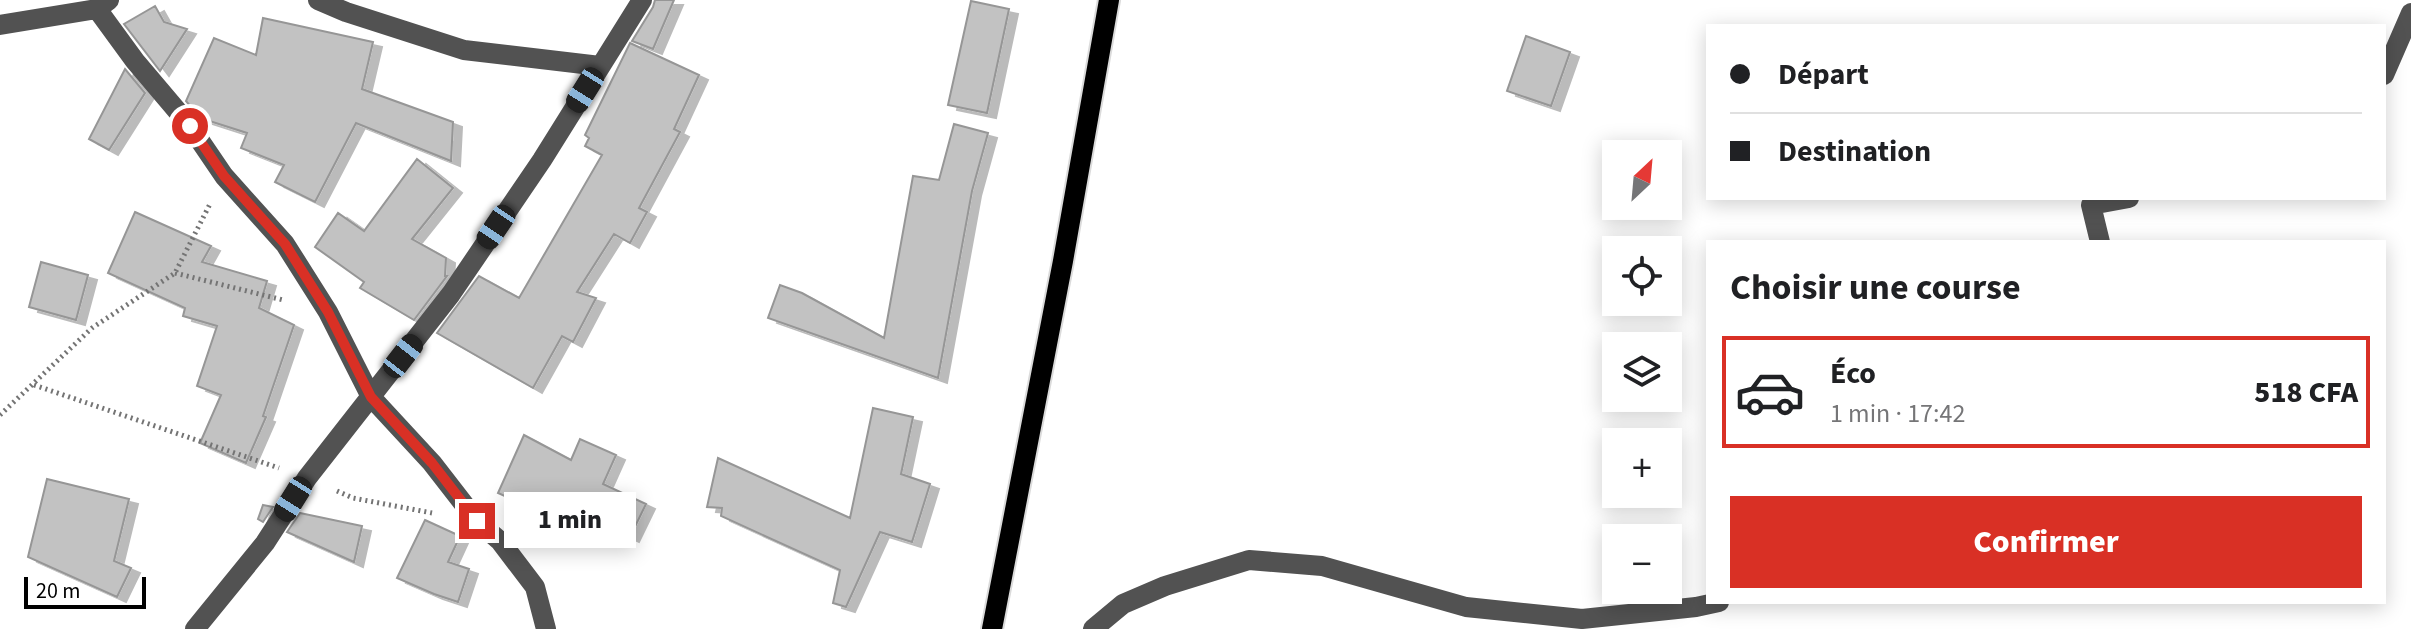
<!DOCTYPE html>
<html lang="fr">
<meta charset="utf-8">
<style>
:root{--surface:#fff;--page:#f6f6f6;--text:#202124;--muted:#757577;--line:#e0e0e0;--accent:#d93025}
body{margin:0;font-family:"Source Sans 3",sans-serif;background:var(--page);color:var(--text);height:100vh;display:flex;flex-direction:column;font-size:30px;white-space:nowrap}
*{box-sizing:border-box;margin:0}
p{font-size:26px;color:var(--muted)}
.icon{flex:none;width:44px;height:44px;fill:none;stroke:currentColor;stroke-width:2;stroke-linecap:round;stroke-linejoin:round}
.map{position:relative;flex:1;overflow:hidden}
.side{position:absolute;left:1706px;top:240px;width:680px;height:364px;display:flex;flex-direction:column;background:var(--surface);border-radius:0px;box-shadow:0 4px 20px #0003}
.side>*{flex:none}
.top-card{position:absolute;left:1706px;top:24px;width:680px;height:176px;border-radius:0px;box-shadow:0 4px 20px #0003;display:grid;align-content:center;height:176px;padding:0 24px;background:var(--surface)}
.needle{width:52px;rotate:26deg}
.tools{position:absolute;left:1602px;top:140px;display:grid;gap:16px}
.tools a{display:grid;place-items:center;width:80px;height:80px;border-radius:0px;background:var(--surface);box-shadow:0 4px 20px #0003;font-size:40px}
.scale{position:absolute;left:24px;bottom:20px;width:122px;box-sizing:border-box;padding-left:8px;border:4px solid #000;border-top:0;font-size:22px;line-height:28px;white-space:nowrap;color:#000;-webkit-text-stroke:6px #fff;paint-order:stroke}
.end{position:absolute;width:36px;height:36px;margin:-18px;border:10px solid #d93025;background:#fff;box-shadow:0 0 0 4px #fff}
.from{border-radius:50%}
.bubble{position:absolute;height:56px;border-radius:0px;background:var(--surface);box-shadow:0 4px 20px #0003;font-size:26px;font-weight:800;line-height:56px;text-align:center}
.car{position:absolute;width:24px;height:48px;margin:-24px -12px;border-radius:10px;box-shadow:0 0 6px 2px #0007;background:linear-gradient(#222 24%,#8ab4d8 0 40%,#222 0 76%,#8ab4d8 0 86%,#222 0)}
.top-card b{display:flex;align-items:center;gap:28px;height:76px;font-size:30px}
.top-card b+b{border-top:2px solid var(--line)}
.top-card i{width:20px;height:20px;background:var(--text)}
ul{padding:0;list-style:none}
li{display:flex;align-items:center;gap:24px;height:112px;margin:0 16px 12px;padding:0 8px;border:4px solid transparent;border-radius:0px}
li div{flex:1}
li b{display:block;font-size:30px}
li em{font-style:normal;font-weight:800}
li.active{border-color:var(--accent)}
li>.icon{width:72px;height:72px;stroke-width:1.5}
h2{padding:0 24px;font-size:36px;line-height:96px}
.button{display:flex;gap:16px;margin-top:auto;padding:16px 24px}
.button a{flex:1;height:92px;border-radius:0px;background:var(--accent);color:#fff;font-size:32px;font-weight:800;line-height:92px;text-align:center}
.map>svg:first-child{display:block}
.building{fill:#c2c2c2;stroke:#969696;stroke-width:2;filter:url(#shadow)}
.lines{fill:none;stroke-linecap:round;stroke-linejoin:round}
.major-casing{stroke:#dbdbdb;stroke-width:24}
.path{stroke:#747474;stroke-width:5;stroke-dasharray:2 4;stroke-linecap:butt}
.minor{stroke:#525252;stroke-width:20}
.major{stroke:#000;stroke-width:20}
.route{stroke:#d93025;stroke-width:10}
</style>
<div class="map">
<svg width="2411" height="629" viewBox="0 0 2411 629">
<defs>
<filter id="shadow"><feDropShadow dx="9" dy="5" stdDeviation="0" flood-color="#0004"/></filter>
</defs>
<rect width="100%" height="100%" fill="#fff"/>
<!-- building -->
<path class="building" d="M655,0H674L653,49L632,41L653,7Z
M971,1L1009,9L987,113L948,105Z
M155,6L164,22L187,29L160,71L124,24Z
M263,18L373,42L362,89L453,122L451,161L356,123L315,202L275,182L284,165L241,148L247,133L200,118L186,101L214,38L256,55Z
M1526,36L1570,52L1551,106L1507,91Z
M630,43L699,75L674,129L680,132L639,208L647,212L630,243L614,234L577,292L596,298L573,342L562,336L533,388L437,333L479,276L519,298L602,155L585,146L589,138L585,135Z
M125,69L145,93L109,150L89,139Z
M954,124L988,133L972,191L938,378L768,318L780,285L802,293L884,338L913,176L939,180Z
M417,159L453,188L412,239L446,258L445,276H447L414,320L360,288L364,282L315,247L338,213L364,231Z
M135,212L211,246L202,262L267,281L259,308L294,325L263,416L266,417L246,463L200,443L221,395L197,386L217,326L183,316L185,308L108,273Z
M41,262L88,275L76,320L29,307Z
M873,408L913,417L901,474L930,484L912,542L880,532L846,607L833,603L840,570L721,516L722,508L707,507L718,458L850,518Z
M524,435L571,460L580,439L616,455L603,484L646,504L630,537L545,497L538,511L498,493Z
M47,479L129,499L114,561L131,568L117,597L28,557Z
M263,505L273,507L263,522L258,519Z
M300,513L362,526L354,562L287,532Z
M425,520L460,536L448,562L469,569L458,602L434,594L397,578Z"/>
<g class="lines">
<defs>
<path id="major" d="M992,629L1063,261L1109,0"/>
</defs>
<!-- major casing -->
<use href="#major" class="major-casing"/>
<!-- path -->
<path class="path" d="M175,273L283,300
M34,385L279,468
M0,415L92,328L175,273L210,204
M337,491L353,498L432,513"/>
<!-- minor -->
<path class="minor" d="M318,0L346,12L464,50L600,66
M97,9L135,61L190,126L224,176L285,244L328,312L371,397L432,463L477,521L500,541L535,587L546,629
M0,25L97,9L109,0
M2384,75L2411,13
M2100,242L2091,205L2129,198
M195,629L265,543L307,478L451,294L542,160L642,0
M1093,629L1123,604L1165,586L1249,560L1322,566L1466,607L1582,619L1696,607L1719,602"/>
<!-- major -->
<use href="#major" class="major"/>
</g>
<g class="lines">
<!-- route -->
<path class="route" d="M190,126L224,176L285,244L328,312L371,397L432,463L477,521"/>
</g>
</svg>
<div class="tools">
<a><svg class="needle" viewBox="-14 -14 28 28"><path d="M0-13l5 13h-10z" fill="#e53935"/><path d="M0 13l5-13h-10z" fill="#757577"/></svg></a>
<a><svg class="icon" aria-label="locate" viewBox="0 0 24 24"><circle cx="12" cy="12" r="6"/><path d="M12 2v4M12 18v4M2 12h4M18 12h4"/></svg></a>
<a><svg class="icon" aria-label="layers" viewBox="0 0 24 24"><path d="M12 4l9 5-9 5-9-5zM3 14l9 5 9-5"/></svg></a>
<a>+</a>
<a>−</a>
</div>
<div class="scale">20 m</div>
<i class="end from" style="left:190px;top:126px"></i>
<i class="end" style="left:477px;top:521px"></i>
<div class="bubble" style="left:504px;top:492px;width:132px">1 min</div>
<i class="car" style="left:585px;top:90px;rotate:212deg"></i>
<i class="car" style="left:496px;top:227px;rotate:214deg"></i>
<i class="car" style="left:403px;top:356px;rotate:38deg"></i>
<i class="car" style="left:293px;top:499px;rotate:212deg"></i>
<div class="top-card">
<b><i class="from"></i>Départ</b>
<b><i></i>Destination</b>
</div>
<section class="side">
<h2>Choisir une course</h2>
<ul>
<li class="active"><svg class="icon" aria-label="car" viewBox="0 0 24 24"><path d="M5 17H2v-5l4-1 3-4h7l3 4 3 1v5h-3M9 17h6M6 11h13"/><circle cx="7" cy="17" r="2"/><circle cx="17" cy="17" r="2"/></svg><div><b>Éco</b><p>1 min · 17:42</p></div><em>518 CFA</em></li>
</ul>
<div class="button"><a>Confirmer</a></div>
</section>
</div>
